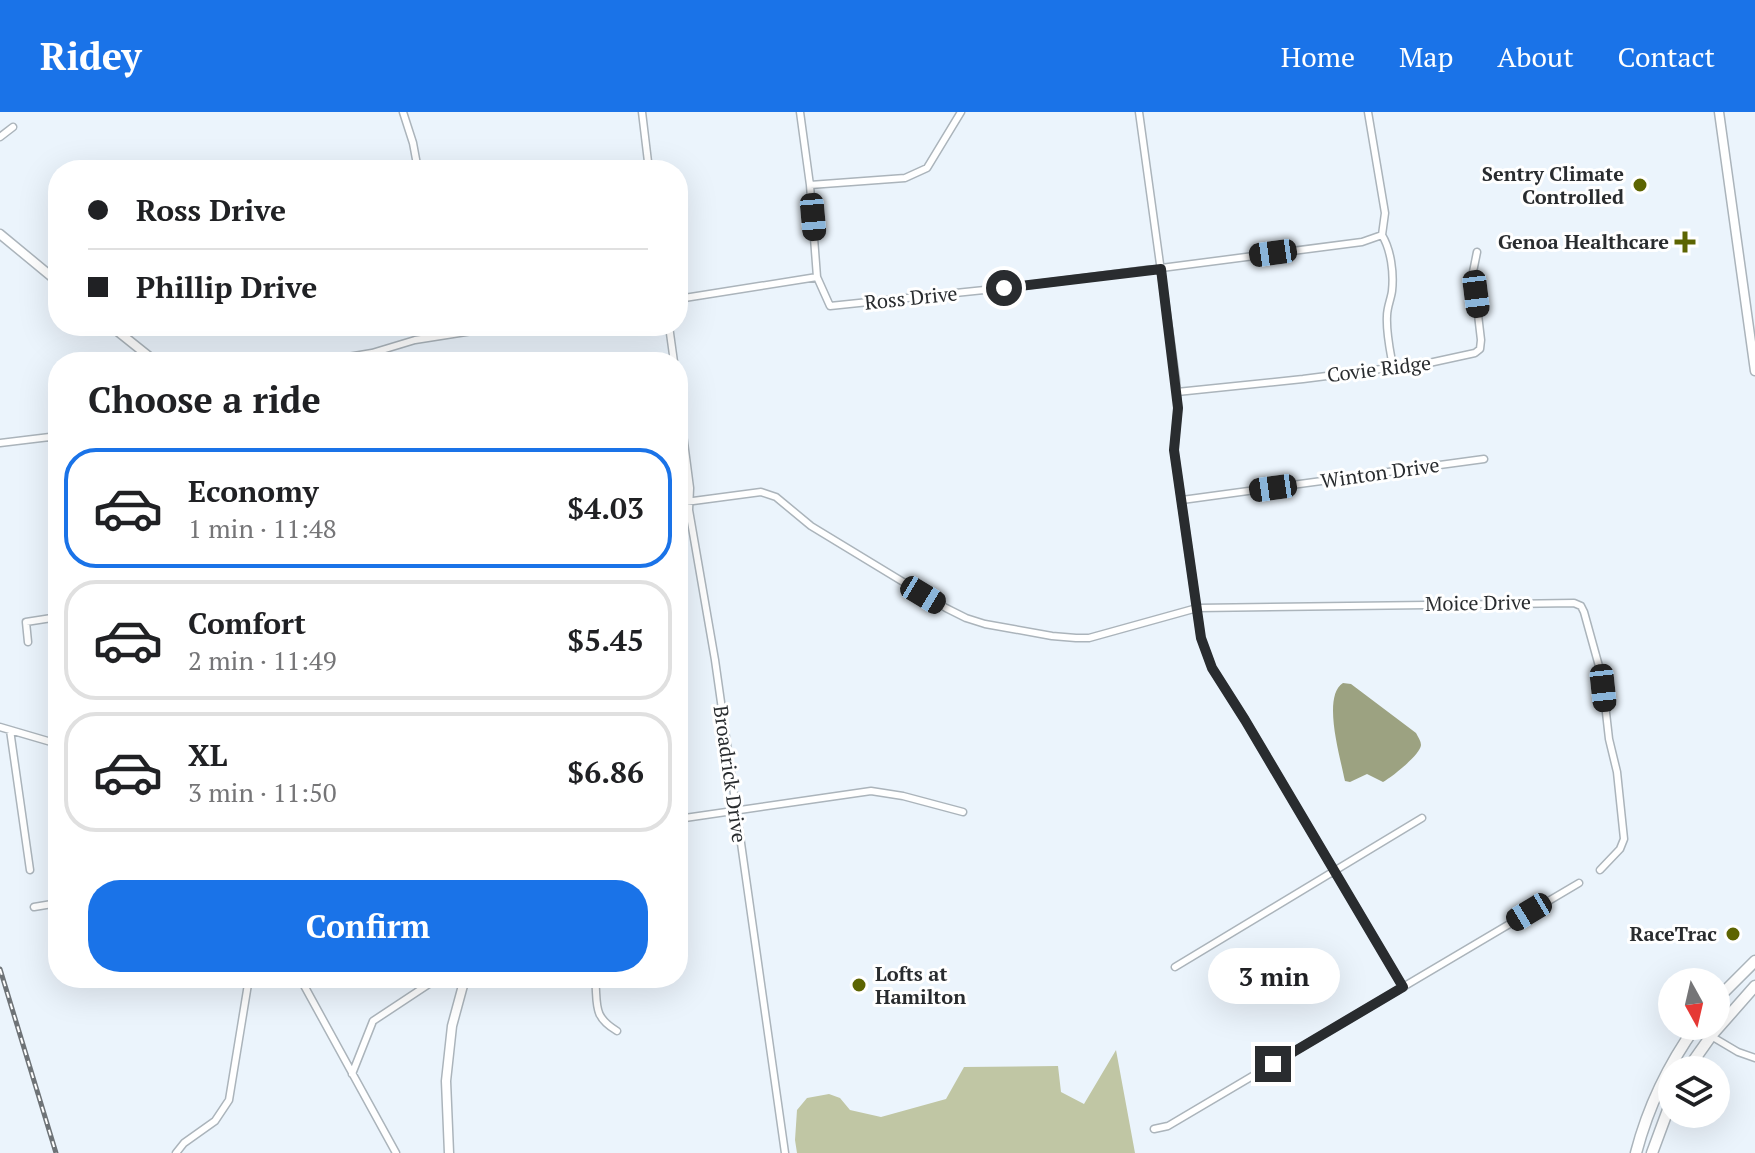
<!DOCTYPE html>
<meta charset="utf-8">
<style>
:root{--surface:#fff;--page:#f2f2f2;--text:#202124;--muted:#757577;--line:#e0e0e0;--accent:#1a73e8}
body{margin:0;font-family:"PT Serif",serif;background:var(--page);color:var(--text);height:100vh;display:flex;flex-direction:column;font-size:30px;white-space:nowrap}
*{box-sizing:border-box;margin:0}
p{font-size:26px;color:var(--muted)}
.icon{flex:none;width:44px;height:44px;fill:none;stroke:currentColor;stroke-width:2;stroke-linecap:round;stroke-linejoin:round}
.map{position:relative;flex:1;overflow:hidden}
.drawer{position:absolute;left:48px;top:240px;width:640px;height:636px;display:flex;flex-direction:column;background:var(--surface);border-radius:32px;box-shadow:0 8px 32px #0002}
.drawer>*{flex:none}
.guide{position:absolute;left:48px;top:48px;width:640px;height:176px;border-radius:32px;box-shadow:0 8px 32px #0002;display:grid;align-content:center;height:176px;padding:0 40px;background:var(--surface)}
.needle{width:52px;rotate:172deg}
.tools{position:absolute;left:1658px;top:856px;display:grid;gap:16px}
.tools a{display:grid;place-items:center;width:72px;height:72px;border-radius:50%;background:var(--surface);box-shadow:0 8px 32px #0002;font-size:40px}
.end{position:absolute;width:36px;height:36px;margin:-18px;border:10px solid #292c2f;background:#fff;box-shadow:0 0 0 4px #fff}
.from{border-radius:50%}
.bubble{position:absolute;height:56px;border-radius:28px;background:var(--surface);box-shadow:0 8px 32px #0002;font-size:26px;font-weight:700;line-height:56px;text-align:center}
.car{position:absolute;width:24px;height:48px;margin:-24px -12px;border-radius:10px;box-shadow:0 0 6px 2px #0007;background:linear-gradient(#222 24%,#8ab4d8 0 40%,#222 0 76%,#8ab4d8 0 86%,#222 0)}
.guide b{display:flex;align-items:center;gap:28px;height:76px;font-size:30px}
.guide b+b{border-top:2px solid var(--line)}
.guide i{width:20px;height:20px;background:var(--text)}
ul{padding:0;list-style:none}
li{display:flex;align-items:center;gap:24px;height:120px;margin:0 16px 12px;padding:0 24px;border:4px solid var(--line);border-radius:32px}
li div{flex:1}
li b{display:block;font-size:30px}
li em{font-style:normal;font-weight:700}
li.active{border-color:var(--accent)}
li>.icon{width:72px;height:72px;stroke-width:1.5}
h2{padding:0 40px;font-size:36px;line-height:96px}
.button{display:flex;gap:16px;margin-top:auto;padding:16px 40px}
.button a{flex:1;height:92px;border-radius:32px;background:var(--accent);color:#fff;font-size:32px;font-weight:700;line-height:92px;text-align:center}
header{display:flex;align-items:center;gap:48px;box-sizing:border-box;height:112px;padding:0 40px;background:var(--accent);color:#fff}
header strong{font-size:38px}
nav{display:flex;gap:44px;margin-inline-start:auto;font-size:28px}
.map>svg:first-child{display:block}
.forest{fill:#c0c6a4}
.water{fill:#9ca281}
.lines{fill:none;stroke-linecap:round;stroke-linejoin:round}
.street-casing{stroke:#abb4bb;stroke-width:9}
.secondary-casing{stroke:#abb4bb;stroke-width:11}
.highway-casing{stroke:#abb4bb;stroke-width:13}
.street{stroke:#fff;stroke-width:6}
.secondary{stroke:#fff;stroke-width:8}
.highway{stroke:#fff;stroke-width:10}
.rail-casing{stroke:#6e7377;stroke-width:5}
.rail{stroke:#fff;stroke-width:2;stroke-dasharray:6;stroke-linecap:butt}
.route{stroke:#292c2f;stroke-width:10}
.poi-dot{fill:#5c6401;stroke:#fff;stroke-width:3}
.labels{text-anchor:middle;stroke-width:6;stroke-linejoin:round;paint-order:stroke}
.poi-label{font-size:20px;font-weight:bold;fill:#292c2f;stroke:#fff;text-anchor:end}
.street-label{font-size:20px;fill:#292c2f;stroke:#fff}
</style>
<header>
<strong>Ridey</strong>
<nav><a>Home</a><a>Map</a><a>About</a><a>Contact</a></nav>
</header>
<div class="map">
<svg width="1755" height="1041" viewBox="0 0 1755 1041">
<rect width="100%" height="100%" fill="#ebf4fc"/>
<!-- forest -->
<path class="forest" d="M1116,938L1135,1041H797L795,1028L797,998L807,986L829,982L840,986L850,998L881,1005L946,987L964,955L1058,954L1061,980L1084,992Z"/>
<!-- water -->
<path class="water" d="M1343,571L1351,572L1416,621C1418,625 1421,629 1421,633C1420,643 1392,665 1383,670L1367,662L1350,670L1345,669L1344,665C1340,644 1322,584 1343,571Z"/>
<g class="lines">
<defs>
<path id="street" d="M403,0L413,31L418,58
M642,0L649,58
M800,0L810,73L817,165L830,194L1022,174L1362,130L1382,123L1385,101L1368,0
M1139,0L1176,268L1178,296L1174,338L1201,526L1212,556L1245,608L1403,875
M0,25L13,15
M810,73L905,66L927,56L961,0
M1382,123C1391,138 1394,161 1392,179C1391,187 1387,195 1387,204C1386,221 1390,238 1393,255
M678,187L817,165
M669,214L674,250
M318,250L372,241L415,228L504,214
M1177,280L1303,267L1429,251L1475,241L1480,237L1481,228L1473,160L1477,140
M678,284L690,376L689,398L715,548L785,1041
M54,324L58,356
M0,331L58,324
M1182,388L1484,347
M678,391L761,380L776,385L811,414L946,496L966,506L985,512L1052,524L1076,526H1089L1197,496L1574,491L1581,494L1584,500L1602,565L1609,627L1617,660L1624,727L1620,737L1600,758
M28,530L26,510L58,505
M0,615L58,632
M10,618L30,758
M678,707L871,679L903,684L963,700
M34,795L58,791
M1175,855L1422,706
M300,866L396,1041
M595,866C598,893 592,904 617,919
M1711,924L1738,940L1755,946
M352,962L373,909L438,866
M1154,1017L1168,1014L1579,771
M176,1041L184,1031L215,1009L229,988L249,866"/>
<path id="secondary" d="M1719,0L1755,259
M0,122L58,170
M111,214L156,250
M449,1041L446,969L452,914L465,866"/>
<path id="highway" d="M1716,888L1755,849
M1687,958L1711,924L1755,874
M1636,1041C1648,995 1668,953 1696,914
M1652,1041L1672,987"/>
</defs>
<!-- street casing -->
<use href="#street" class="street-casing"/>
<!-- secondary casing -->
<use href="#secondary" class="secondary-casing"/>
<!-- highway casing -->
<use href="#highway" class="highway-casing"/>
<!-- street -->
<use href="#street" class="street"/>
<!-- secondary -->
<use href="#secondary" class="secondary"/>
<!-- highway -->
<use href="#highway" class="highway"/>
<defs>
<path id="rail" d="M0,857L56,1041"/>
</defs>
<!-- rail casing -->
<use href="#rail" class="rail-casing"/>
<!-- rail -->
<use href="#rail" class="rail"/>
</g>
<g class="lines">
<!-- route -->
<path class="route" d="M1004,176L1161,157L1178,296L1174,338L1201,526L1212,556L1245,608L1403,875L1273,952"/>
</g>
<!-- markers -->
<g class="poi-dot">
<circle cx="1640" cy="73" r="8"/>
<path d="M1681 118h8v8h8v8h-8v8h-8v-8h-8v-8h8z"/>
<circle cx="1733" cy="822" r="8"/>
<circle cx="859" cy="873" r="8"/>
</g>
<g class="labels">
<!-- poi labels -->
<g class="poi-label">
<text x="1624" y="69">Sentry Climate<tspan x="1624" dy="23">Controlled</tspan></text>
<text x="1669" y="137">Genoa Healthcare</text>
<text x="1717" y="829">RaceTrac</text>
<text x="875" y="869" text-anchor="start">Lofts at<tspan x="875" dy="23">Hamilton</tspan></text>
</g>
<!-- street labels -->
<g class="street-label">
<text transform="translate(911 186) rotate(-6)" y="7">Ross Drive</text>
<text transform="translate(1379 257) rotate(-7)" y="7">Covie Ridge</text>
<text transform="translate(1380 361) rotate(-8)" y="7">Winton Drive</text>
<text transform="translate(1478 491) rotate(-1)" y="7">Moice Drive</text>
<text transform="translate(730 662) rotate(82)" y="7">Broadrick Drive</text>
</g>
</g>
</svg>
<div class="tools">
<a><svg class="needle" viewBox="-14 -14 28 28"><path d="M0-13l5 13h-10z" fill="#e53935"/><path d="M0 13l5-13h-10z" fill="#757577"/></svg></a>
<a><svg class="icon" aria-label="layers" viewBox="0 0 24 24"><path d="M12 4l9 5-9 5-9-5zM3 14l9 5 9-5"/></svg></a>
</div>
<i class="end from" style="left:1004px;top:176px"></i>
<i class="end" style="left:1273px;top:952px"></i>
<div class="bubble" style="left:1208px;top:836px;width:132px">3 min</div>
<i class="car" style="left:813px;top:105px;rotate:175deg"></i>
<i class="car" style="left:1273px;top:141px;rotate:262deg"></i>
<i class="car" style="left:1476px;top:182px;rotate:173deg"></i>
<i class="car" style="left:1273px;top:376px;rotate:262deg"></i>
<i class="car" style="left:923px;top:483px;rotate:121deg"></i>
<i class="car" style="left:1603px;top:576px;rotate:174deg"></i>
<i class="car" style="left:1529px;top:800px;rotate:239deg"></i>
<div class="guide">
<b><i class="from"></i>Ross Drive</b>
<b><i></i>Phillip Drive</b>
</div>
<section class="drawer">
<h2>Choose a ride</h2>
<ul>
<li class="active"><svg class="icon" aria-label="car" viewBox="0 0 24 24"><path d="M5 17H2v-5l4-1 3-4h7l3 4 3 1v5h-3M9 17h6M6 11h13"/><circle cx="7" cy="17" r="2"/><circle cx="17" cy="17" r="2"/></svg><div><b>Economy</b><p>1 min · 11:48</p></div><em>$4.03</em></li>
<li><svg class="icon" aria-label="car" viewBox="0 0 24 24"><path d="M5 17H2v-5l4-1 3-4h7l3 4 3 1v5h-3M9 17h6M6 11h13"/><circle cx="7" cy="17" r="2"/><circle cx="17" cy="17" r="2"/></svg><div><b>Comfort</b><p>2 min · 11:49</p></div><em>$5.45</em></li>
<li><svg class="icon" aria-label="car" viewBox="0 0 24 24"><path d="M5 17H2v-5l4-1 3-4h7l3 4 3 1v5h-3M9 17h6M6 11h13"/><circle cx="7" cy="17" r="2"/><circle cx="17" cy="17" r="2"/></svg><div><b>XL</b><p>3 min · 11:50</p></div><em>$6.86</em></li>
</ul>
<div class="button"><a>Confirm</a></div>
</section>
</div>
